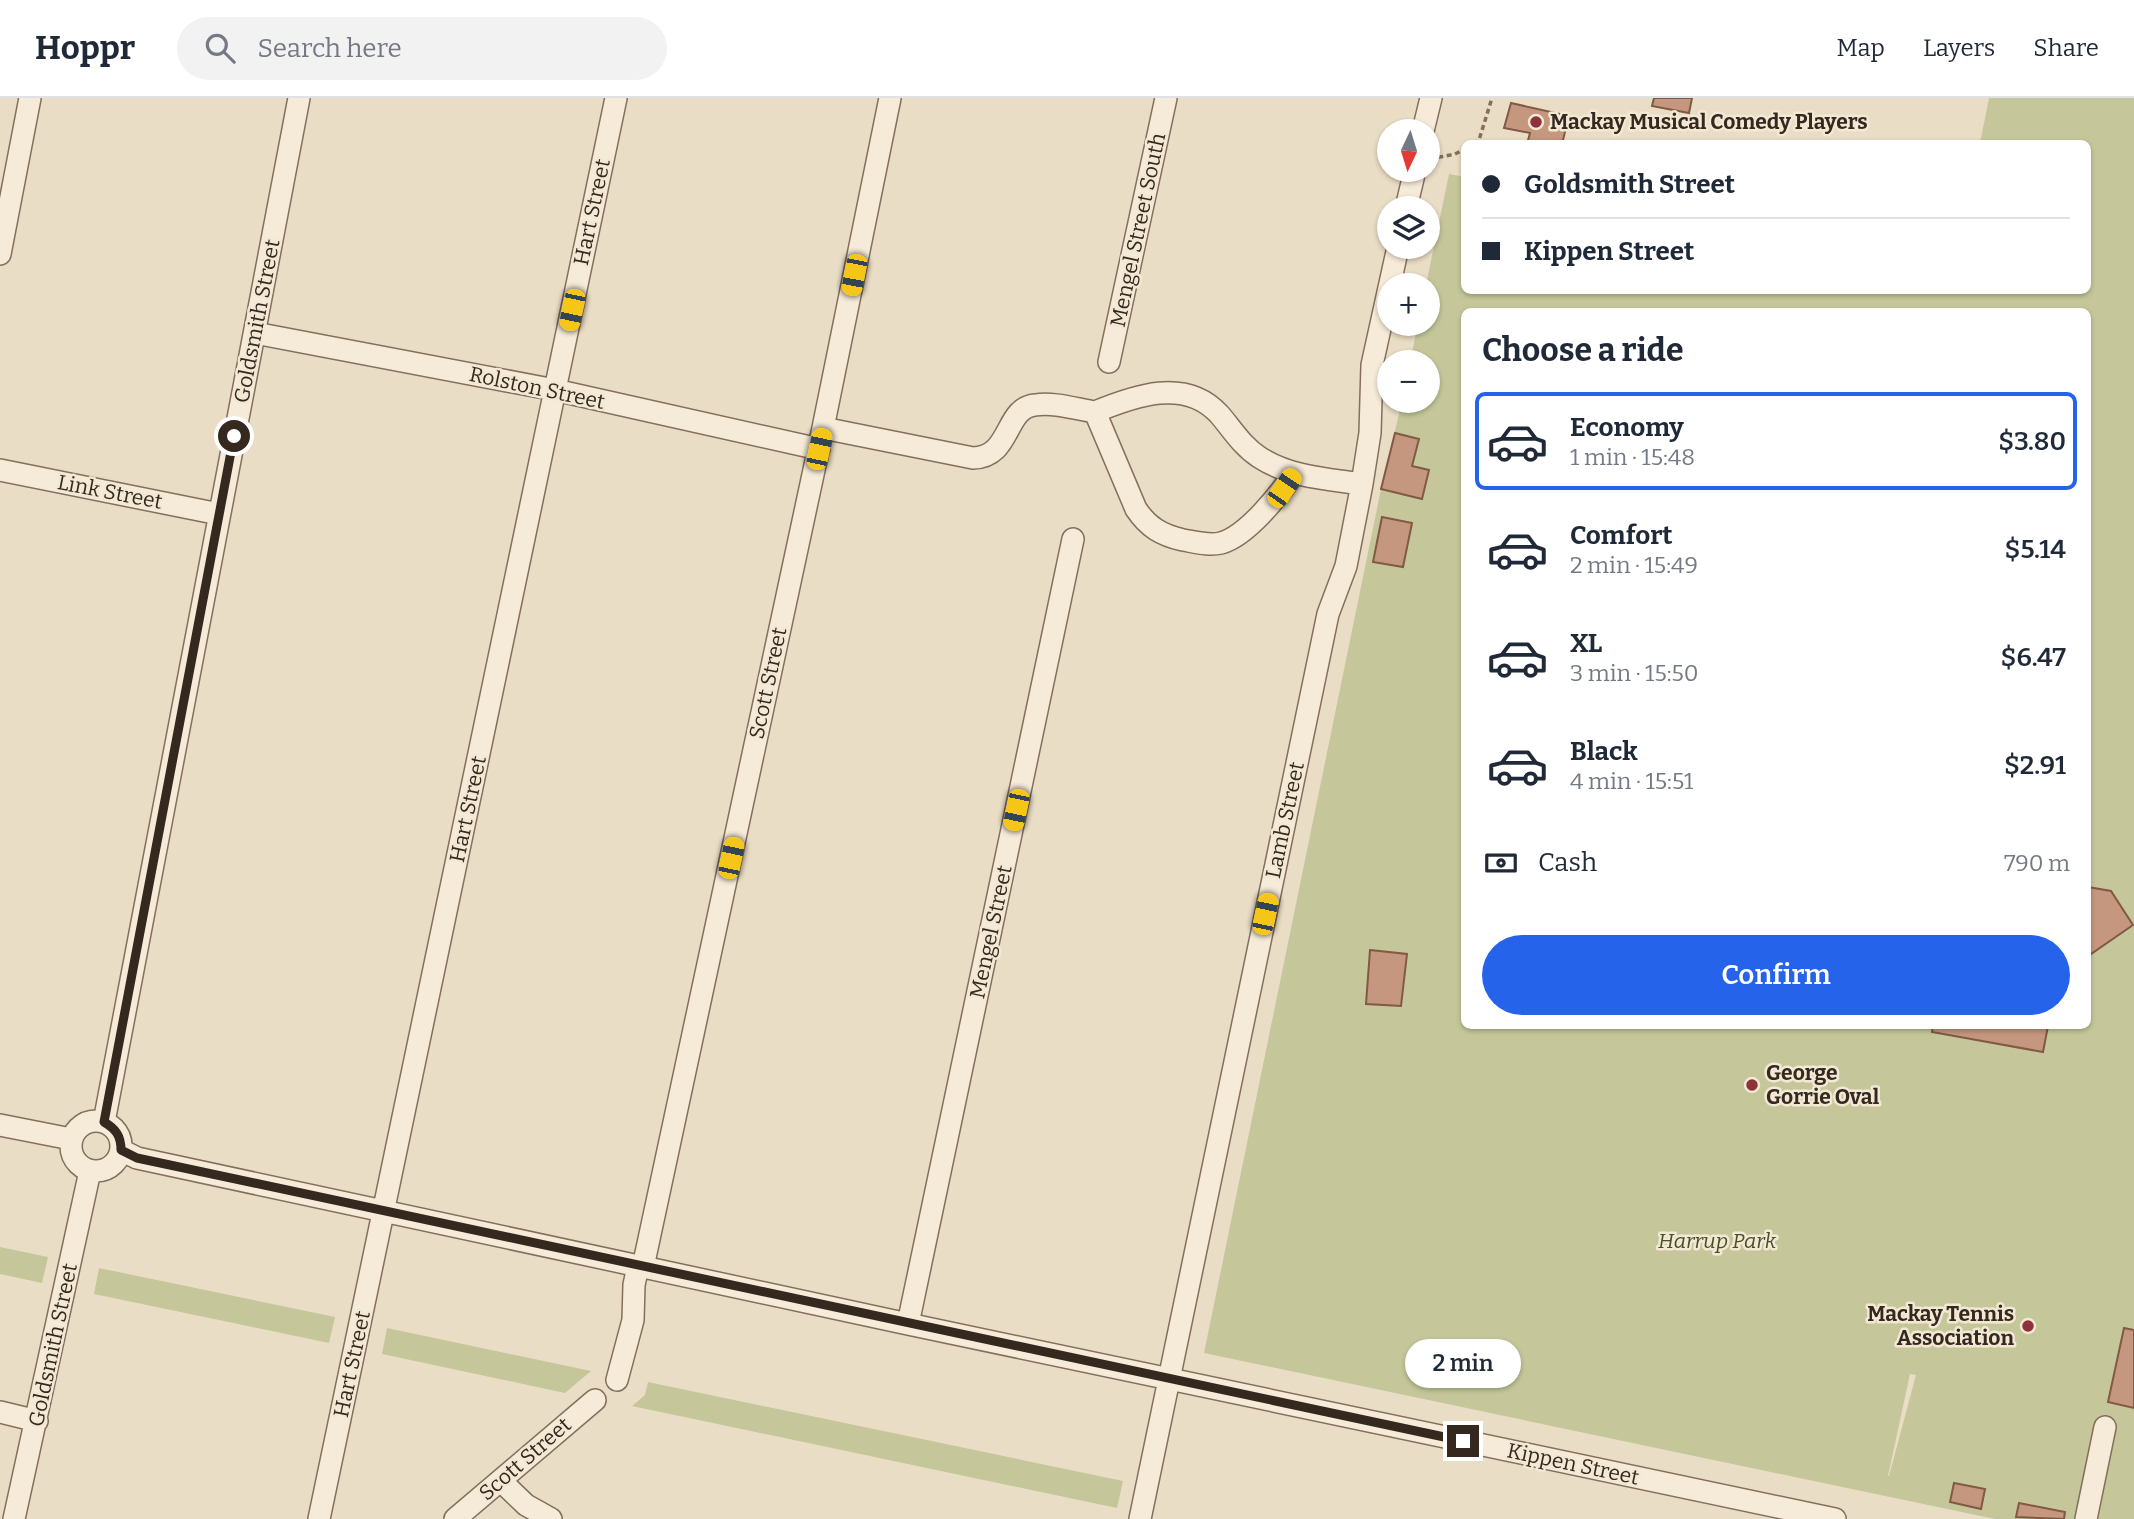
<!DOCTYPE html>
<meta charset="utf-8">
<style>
:root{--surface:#fff;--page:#f2f2f3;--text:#1f2937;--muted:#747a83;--line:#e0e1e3;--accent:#2563eb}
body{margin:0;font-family:Bitter,serif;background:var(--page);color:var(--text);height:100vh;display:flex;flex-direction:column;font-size:26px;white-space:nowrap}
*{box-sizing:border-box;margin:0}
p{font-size:23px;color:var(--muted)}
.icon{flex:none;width:38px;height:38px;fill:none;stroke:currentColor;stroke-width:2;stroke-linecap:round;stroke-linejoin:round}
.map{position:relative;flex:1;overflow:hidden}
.sheet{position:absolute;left:1461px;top:210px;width:630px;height:721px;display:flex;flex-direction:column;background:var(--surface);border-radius:10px;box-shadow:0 2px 5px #0004}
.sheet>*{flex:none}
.banner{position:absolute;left:1461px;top:42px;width:630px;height:154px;border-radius:10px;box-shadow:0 2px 5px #0004;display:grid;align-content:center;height:154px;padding:0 21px;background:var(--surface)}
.needle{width:46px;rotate:184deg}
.buttons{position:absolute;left:1377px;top:21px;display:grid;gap:14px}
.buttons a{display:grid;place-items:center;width:63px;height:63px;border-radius:50%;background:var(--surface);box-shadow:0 2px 5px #0004;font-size:35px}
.end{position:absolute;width:32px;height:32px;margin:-16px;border:9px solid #35281f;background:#fff;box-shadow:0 0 0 4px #fff}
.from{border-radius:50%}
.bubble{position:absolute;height:49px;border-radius:24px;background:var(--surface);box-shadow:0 2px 5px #0004;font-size:23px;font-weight:600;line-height:49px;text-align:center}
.car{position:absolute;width:21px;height:42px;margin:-21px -10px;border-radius:9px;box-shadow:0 0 5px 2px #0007;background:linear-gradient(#f5c518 24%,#345 0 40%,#f5c518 0 76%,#345 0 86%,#f5c518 0)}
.banner b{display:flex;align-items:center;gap:24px;height:66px;font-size:26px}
.banner b+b{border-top:2px solid var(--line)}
.banner i{width:18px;height:18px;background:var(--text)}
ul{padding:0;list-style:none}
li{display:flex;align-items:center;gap:21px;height:98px;margin:0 14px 10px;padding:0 7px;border:4px solid transparent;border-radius:10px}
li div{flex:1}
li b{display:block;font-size:26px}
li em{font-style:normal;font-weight:600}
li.active{border-color:var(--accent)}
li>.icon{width:63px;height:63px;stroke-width:1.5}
h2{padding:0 21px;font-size:32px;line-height:84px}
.pay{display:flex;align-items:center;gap:18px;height:77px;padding:0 21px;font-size:26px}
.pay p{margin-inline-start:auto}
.cta{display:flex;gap:14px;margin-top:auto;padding:14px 21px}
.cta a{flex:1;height:80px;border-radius:42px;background:var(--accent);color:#fff;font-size:28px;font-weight:600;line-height:80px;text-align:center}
header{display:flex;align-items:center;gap:42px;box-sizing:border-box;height:98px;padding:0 35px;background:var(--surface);border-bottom:2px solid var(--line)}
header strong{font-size:33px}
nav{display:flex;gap:38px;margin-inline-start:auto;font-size:24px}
.search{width:490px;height:63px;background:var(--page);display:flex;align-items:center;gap:18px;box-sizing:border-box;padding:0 24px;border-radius:38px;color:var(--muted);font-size:26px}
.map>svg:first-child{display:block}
.green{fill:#c5c79a;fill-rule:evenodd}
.building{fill:#c5977e;stroke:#815945;stroke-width:2}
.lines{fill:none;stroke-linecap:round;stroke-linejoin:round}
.minor-casing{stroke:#846f5d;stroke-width:24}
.path{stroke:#846f5d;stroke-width:3.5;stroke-dasharray:5 3.5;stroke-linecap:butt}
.minor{stroke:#f6ebd8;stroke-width:21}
.route{stroke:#35281f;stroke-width:9}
.poi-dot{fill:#8d3239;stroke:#f2e8d4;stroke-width:2.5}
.labels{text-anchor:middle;stroke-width:5;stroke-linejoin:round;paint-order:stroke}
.poi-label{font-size:21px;font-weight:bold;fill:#35281f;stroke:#f2e8d4;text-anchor:start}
.street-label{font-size:21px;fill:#35281f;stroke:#f2e8d4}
.park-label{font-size:21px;font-style:italic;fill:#485028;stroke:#f2e8d4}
</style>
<header>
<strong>Hoppr</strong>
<div class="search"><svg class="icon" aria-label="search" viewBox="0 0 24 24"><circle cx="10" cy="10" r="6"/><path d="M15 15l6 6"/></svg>Search here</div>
<nav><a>Map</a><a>Layers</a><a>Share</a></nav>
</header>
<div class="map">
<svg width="2134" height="1421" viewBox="0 0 2134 1421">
<rect width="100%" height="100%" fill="#eaddc5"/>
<!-- green -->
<path class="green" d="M1989,0H2134V1421H1995L1204,1255L1381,391L1402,303H1428V264H1410L1418,226H1428V187H1426L1449,76L1465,79V192H2088V46L1980,45ZM1465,214H2088V928H1465ZM1910,1276L1916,1277L1889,1378H1888Z
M0,1149L48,1159L42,1185L0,1176Z
M99,1170L335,1219L329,1245L94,1196Z
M387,1230L591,1273L565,1295L382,1256Z
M648,1284L1123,1383L1117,1410L632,1308L645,1297Z"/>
<!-- building -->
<path class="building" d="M1654,0H1692L1689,15L1652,8Z
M1511,5L1569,18L1562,46H1527L1530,35L1504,30Z
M1395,335L1419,341L1412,368L1429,372L1422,401L1381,391Z
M1382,419L1412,425L1403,469L1373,464Z
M2088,789L2111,793L2133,827L2088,858Z
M1370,852L1407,856L1401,908L1366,906Z
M1933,928H2048L2043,954L1932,934Z
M2124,1230L2134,1232V1310L2108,1304Z
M1954,1385L1985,1391L1981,1411L1950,1404Z
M2019,1405L2065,1414L2064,1421L2016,1419Z"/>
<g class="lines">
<defs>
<path id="minor" d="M1423,33L1431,0
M1406,110L1415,72
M0,156L30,0
M255,235L555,292L819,351
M1109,264L1166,0
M823,330L973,360C1012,359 1004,310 1035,307C1054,304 1076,311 1095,314
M0,372L219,416
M1294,375C1280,396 1247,438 1221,445C1209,448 1195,444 1183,442C1161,437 1148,429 1136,411L1095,314C1134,298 1185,279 1219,316C1232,331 1242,348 1259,359C1289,379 1328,381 1362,386
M71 1048a25 25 0 1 1 50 0a25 25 0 1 1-50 0Z
M104,1024L299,0
M0,1027L71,1041
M121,1052L137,1060L908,1226L1835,1421
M643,1169L823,330L890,0
M908,1226L1073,441
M617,1282L633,1222L634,1187L638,1168
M0,1314L37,1323
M501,1383L526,1407L551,1421
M14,1421L90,1073
M319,1421L616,0
M455,1421L595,1302
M1140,1421L1328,516L1346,468L1362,386L1370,335L1372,267L1398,149
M2086,1421L2105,1329"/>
</defs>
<!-- minor casing -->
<use href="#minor" class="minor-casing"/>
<!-- path -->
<path class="path" d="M1474,46L1479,42L1492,0
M1430,61L1455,56L1465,51"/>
<!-- minor -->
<use href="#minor" class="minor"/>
</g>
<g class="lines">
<!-- route -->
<path class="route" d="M234,338L104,1024C116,1031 121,1038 121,1052L137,1060L1463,1343"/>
</g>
<!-- markers -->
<g class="poi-dot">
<circle cx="1536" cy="24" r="7"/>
<circle cx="1752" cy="987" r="7"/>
<circle cx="2028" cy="1228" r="7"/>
</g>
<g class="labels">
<!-- poi labels -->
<g class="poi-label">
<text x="1550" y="31">Mackay Musical Comedy Players</text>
<text x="1766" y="982">George<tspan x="1766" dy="24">Gorrie Oval</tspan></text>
<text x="2014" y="1223" text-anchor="end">Mackay Tennis<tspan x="2014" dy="24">Association</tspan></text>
</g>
<!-- street labels -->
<g class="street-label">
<text transform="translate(592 114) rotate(-78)" y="7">Hart Street</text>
<text transform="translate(1138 132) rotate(-78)" y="7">Mengel Street South</text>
<text transform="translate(257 223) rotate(-79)" y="7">Goldsmith Street</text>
<text transform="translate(537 290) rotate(12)" y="7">Rolston Street</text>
<text transform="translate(110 394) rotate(11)" y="7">Link Street</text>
<text transform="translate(768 585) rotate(-78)" y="7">Scott Street</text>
<text transform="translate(468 711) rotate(-78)" y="7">Hart Street</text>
<text transform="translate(1285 722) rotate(-78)" y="7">Lamb Street</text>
<text transform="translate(991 834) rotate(-78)" y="7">Mengel Street</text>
<text transform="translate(53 1247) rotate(-78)" y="7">Goldsmith Street</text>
<text transform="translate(352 1266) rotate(-78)" y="7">Hart Street</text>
<text transform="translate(525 1361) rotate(-41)" y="7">Scott Street</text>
<text transform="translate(1573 1366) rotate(12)" y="7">Kippen Street</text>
</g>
<!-- park labels -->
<g class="park-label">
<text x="1717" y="1150">Harrup Park</text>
</g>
</g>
</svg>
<div class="buttons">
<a><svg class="needle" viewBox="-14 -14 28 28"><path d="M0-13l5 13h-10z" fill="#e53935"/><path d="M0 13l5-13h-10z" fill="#747a83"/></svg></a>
<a><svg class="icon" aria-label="layers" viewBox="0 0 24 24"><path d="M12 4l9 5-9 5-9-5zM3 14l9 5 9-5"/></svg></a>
<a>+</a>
<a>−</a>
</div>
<i class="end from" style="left:234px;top:338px"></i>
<i class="end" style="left:1463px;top:1343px"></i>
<div class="bubble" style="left:1405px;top:1241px;width:116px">2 min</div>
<i class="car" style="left:854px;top:177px;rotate:191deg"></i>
<i class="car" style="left:572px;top:212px;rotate:192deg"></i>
<i class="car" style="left:819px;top:351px;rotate:12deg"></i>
<i class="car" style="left:1284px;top:390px;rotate:34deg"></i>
<i class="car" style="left:1016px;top:712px;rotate:192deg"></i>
<i class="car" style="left:731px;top:760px;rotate:12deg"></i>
<i class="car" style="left:1265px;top:816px;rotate:12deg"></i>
<div class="banner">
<b><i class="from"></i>Goldsmith Street</b>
<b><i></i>Kippen Street</b>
</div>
<section class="sheet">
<h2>Choose a ride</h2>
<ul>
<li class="active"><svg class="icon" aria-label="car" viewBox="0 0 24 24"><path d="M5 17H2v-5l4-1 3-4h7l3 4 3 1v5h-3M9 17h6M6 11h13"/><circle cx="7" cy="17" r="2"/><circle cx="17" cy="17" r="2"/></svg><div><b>Economy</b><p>1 min · 15:48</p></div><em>$3.80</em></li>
<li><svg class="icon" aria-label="car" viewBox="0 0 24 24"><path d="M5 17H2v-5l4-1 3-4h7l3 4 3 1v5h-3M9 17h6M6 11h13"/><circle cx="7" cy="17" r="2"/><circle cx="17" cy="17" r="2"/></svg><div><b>Comfort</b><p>2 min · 15:49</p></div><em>$5.14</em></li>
<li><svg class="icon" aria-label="car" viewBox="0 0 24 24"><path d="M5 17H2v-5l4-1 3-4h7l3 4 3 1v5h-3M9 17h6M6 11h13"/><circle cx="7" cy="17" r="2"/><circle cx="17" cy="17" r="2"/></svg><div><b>XL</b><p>3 min · 15:50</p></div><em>$6.47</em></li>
<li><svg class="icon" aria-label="car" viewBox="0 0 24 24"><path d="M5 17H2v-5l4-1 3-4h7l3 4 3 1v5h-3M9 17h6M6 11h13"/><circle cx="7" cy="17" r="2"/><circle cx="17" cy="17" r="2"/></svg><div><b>Black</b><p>4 min · 15:51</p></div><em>$2.91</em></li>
</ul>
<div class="pay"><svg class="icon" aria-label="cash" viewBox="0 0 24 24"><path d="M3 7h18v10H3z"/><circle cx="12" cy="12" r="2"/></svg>Cash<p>790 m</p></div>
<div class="cta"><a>Confirm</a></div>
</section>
</div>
